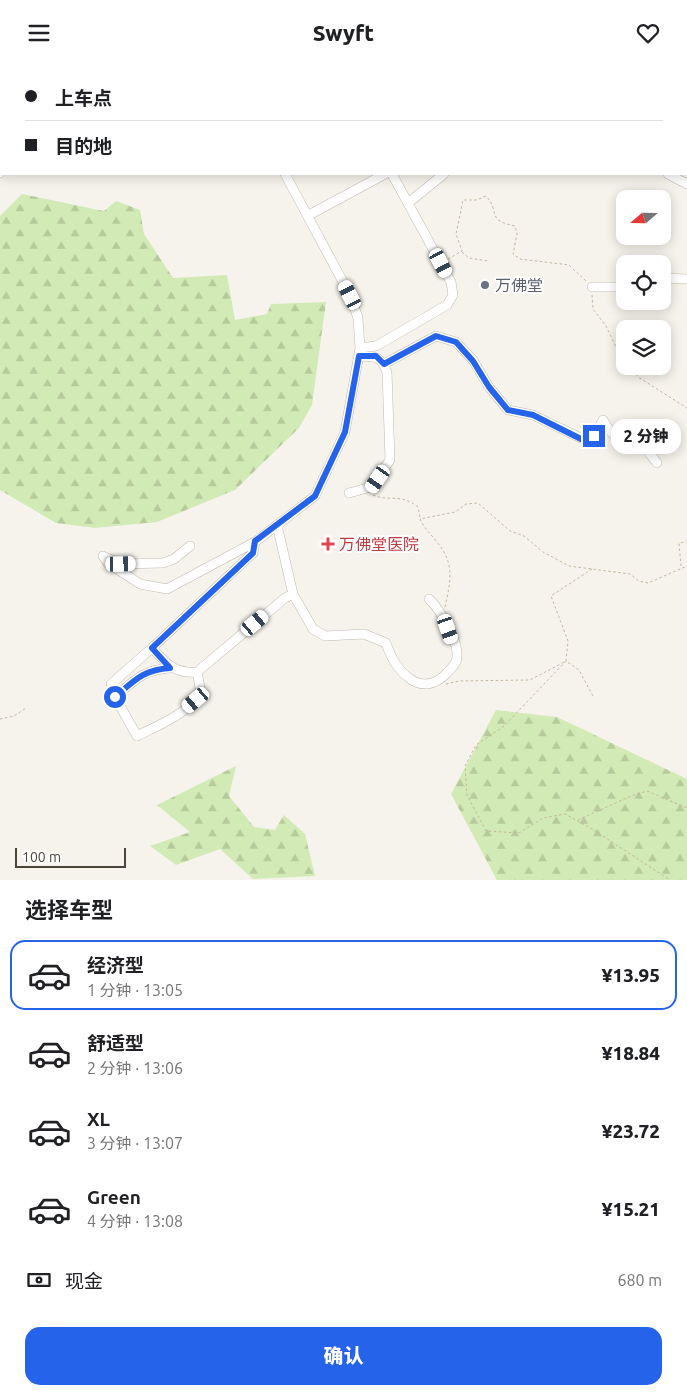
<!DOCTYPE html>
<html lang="zh">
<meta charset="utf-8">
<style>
:root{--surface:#fff;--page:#f6f6f6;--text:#202124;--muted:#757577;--line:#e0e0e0;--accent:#2563eb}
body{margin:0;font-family:Ubuntu,"Noto Sans SC",sans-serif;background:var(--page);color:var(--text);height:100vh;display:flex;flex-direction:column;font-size:19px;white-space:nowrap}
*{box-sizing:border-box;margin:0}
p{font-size:16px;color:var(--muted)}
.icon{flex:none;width:28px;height:28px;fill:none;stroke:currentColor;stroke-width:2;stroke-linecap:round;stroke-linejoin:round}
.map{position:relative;height:815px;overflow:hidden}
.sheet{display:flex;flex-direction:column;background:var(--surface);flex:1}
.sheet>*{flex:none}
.hud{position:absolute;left:0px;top:0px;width:688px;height:110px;box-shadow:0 2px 12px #0003;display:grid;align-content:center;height:110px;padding:0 25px;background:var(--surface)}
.needle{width:32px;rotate:250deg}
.buttons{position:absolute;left:616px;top:125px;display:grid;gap:10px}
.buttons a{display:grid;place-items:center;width:55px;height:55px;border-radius:10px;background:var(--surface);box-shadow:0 2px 12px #0003;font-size:25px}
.scale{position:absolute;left:15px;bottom:12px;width:111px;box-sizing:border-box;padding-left:5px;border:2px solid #4b4439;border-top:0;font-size:14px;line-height:18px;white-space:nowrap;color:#4b4439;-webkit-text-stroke:4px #fff;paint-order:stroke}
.end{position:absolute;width:22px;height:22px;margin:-11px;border:6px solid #2563eb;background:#fff;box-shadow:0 0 0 2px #fff}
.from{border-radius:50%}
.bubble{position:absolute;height:35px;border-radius:15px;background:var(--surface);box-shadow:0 2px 12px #0003;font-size:16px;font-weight:800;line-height:35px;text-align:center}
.car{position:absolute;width:15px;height:30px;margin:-15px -8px;border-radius:6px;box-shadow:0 0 4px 1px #0007;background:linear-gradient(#fff 24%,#345 0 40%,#fff 0 76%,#345 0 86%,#fff 0)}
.hud b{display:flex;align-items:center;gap:18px;height:48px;font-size:19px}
.hud b+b{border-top:1px solid var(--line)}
.hud i{width:12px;height:12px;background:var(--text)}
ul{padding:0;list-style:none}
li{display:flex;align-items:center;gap:15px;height:70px;margin:0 10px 8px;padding:0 15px;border:2px solid transparent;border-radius:15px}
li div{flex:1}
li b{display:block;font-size:19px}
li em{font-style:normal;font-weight:800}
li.current{border-color:var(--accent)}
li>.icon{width:45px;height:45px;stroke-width:1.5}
h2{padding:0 25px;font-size:22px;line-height:60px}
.pay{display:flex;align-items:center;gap:12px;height:55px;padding:0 25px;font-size:19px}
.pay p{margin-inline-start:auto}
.action{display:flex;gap:10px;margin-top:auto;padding:10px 25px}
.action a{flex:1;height:58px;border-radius:15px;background:var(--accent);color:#fff;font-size:20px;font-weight:800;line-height:58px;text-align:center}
header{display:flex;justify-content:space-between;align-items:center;height:65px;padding:0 25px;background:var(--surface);font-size:22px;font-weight:800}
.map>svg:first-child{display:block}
.forest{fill:url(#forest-firs)}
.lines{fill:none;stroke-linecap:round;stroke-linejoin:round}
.minor-casing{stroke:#c2bbae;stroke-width:10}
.path{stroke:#c4b79f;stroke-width:1;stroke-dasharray:2.5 2.5;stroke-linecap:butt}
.minor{stroke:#fff;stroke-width:9}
.route{stroke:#2563eb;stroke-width:6}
.worship-dot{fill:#6b7280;stroke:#fff;stroke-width:2}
.health-dot{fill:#e0444e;stroke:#fff;stroke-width:2}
.labels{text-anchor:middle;stroke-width:4;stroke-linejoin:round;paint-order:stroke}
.worship-label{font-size:16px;fill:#5b616d;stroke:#fff;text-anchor:start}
.health-label{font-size:16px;fill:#be3a42;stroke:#fff;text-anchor:start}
</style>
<header><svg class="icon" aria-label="menu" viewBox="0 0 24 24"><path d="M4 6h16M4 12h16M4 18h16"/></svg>Swyft<svg class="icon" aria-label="heart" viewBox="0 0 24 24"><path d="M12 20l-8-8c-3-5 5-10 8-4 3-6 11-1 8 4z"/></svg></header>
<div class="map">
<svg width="687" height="815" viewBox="0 0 687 815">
<defs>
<pattern id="forest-firs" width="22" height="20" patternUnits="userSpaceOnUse" patternTransform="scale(1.25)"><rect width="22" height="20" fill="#d2eab5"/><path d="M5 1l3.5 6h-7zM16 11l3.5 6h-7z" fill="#b6ca9c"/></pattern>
</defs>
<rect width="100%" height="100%" fill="#f6f3ec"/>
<!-- forest -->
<path class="forest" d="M22,129L104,146L116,136L140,145L144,169L173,213L227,210L235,255L267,249L271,239L326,237L312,340L299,363L235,425L157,457L95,463L56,458L0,425V151Z
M496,645L557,652L687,714V815H497L451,729Z
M236,701L229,731L254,762L275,765L284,750L305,769L315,811L253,814L220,784L176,800L150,781L190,767L157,740Z"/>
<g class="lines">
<defs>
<path id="minor" d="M136,0L143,1
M247,0V1
M605,0V1
M347,1L348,0
M0,29L1,35
M0,108L1,106
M285,109L350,230L358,253L360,283L345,367L315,431L255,477L253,488L152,583C166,598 174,609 197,607L285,533L293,529
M668,109L687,119
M408,138L444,109
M309,150L385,109
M662,213L687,214
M592,222H625
M360,283L376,281L447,240L453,230L451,217L392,109
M384,299L436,271L456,277L473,295L489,322L508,345L533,350L585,375L595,371L603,355C615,377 622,375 644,381L657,398
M349,428L371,422L390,395L387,307C381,291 375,291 359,291
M277,460L293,529L313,564L325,571L364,569L386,578C395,605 420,636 447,608C451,603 457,599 457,592C459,577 440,544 429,534
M190,481L174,494L163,498L121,499L103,491L108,498L140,519L167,524L255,477
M170,603C143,605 135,615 115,632L137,671C159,660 187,649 201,628L197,607
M111,619L152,583"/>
</defs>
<!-- minor casing -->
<use href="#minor" class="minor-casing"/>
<!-- path -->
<path class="path" d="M669,0V1
M686,37L687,38
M462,187L469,193L488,196
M448,194L462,186L456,169L463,135H477L486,131C501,147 485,155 515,161L517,169L513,189L520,194L569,200L586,216
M592,230L593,244L606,261L616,282L625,295
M630,301L638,312L687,343
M373,430C388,437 401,428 418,442L420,452
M681,501L679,478L687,477
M592,504L551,531L568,576L566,596L579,605L594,633
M445,542C451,515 455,498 436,476C430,468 424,463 420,454L455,447L466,439L478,438L510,466L524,471L543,487L569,501L630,509L639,516L648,518L687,501
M446,619L459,616L530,615L566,596L503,662L476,680L465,701L467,730L486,766L519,768L543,753L565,749L592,764L670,815
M0,654L14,651L26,643
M578,755L631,731L647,726L687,743"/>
<!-- minor -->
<use href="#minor" class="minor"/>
</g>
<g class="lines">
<!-- route -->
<path class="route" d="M115,632C135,615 143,605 170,603L152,583L253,488L255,476L315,431L345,367L359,291H376L384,299L436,271L456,277L473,296L489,322L508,345L533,350L585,376L594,371"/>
</g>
<!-- markers -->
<circle class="worship-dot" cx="485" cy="220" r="5"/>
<path class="health-dot" d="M325.5 471.5h5v5h5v5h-5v5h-5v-5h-5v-5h5z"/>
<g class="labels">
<!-- worship labels -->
<g class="worship-label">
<text x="495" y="226">万佛堂</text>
</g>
<!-- health labels -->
<g class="health-label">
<text x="339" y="485">万佛堂医院</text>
</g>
</g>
</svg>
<div class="buttons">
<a><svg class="needle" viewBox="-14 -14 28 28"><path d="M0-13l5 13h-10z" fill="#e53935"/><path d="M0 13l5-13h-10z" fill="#757577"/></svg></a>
<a><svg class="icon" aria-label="locate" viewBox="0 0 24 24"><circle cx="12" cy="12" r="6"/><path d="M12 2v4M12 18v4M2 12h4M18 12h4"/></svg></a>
<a><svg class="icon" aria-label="layers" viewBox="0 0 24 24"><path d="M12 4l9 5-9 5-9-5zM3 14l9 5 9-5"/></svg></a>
</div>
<div class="scale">100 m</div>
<i class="end from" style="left:115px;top:632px"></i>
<i class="end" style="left:594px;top:371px"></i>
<div class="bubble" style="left:611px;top:354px;width:70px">2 分钟</div>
<i class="car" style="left:441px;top:198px;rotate:152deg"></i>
<i class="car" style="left:350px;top:230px;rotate:333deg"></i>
<i class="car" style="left:378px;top:414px;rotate:215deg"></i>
<i class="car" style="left:121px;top:499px;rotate:89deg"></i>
<i class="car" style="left:255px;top:558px;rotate:50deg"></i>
<i class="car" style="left:448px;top:564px;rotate:161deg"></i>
<i class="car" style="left:196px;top:635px;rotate:230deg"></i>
<div class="hud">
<b><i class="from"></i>上车点</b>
<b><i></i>目的地</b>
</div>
</div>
<section class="sheet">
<h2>选择车型</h2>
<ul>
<li class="current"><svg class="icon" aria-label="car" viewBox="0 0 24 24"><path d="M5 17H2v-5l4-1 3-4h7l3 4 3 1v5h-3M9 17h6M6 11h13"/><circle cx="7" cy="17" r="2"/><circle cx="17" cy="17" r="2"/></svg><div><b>经济型</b><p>1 分钟 · 13:05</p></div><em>¥13.95</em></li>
<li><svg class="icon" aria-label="car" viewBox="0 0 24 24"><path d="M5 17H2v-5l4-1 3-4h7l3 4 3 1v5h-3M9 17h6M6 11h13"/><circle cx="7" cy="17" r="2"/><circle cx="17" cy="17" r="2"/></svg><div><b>舒适型</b><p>2 分钟 · 13:06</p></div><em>¥18.84</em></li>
<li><svg class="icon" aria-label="car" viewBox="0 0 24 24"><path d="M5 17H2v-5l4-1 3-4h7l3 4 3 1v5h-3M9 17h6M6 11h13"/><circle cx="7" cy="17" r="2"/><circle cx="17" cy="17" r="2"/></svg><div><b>XL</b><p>3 分钟 · 13:07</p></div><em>¥23.72</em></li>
<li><svg class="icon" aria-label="car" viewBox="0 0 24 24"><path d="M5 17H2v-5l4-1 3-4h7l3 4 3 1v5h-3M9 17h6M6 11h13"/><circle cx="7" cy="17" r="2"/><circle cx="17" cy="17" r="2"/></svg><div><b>Green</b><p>4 分钟 · 13:08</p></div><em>¥15.21</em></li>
</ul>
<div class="pay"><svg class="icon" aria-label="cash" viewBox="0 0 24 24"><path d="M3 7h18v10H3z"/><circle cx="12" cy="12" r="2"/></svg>现金<p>680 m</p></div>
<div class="action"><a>确认</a></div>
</section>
